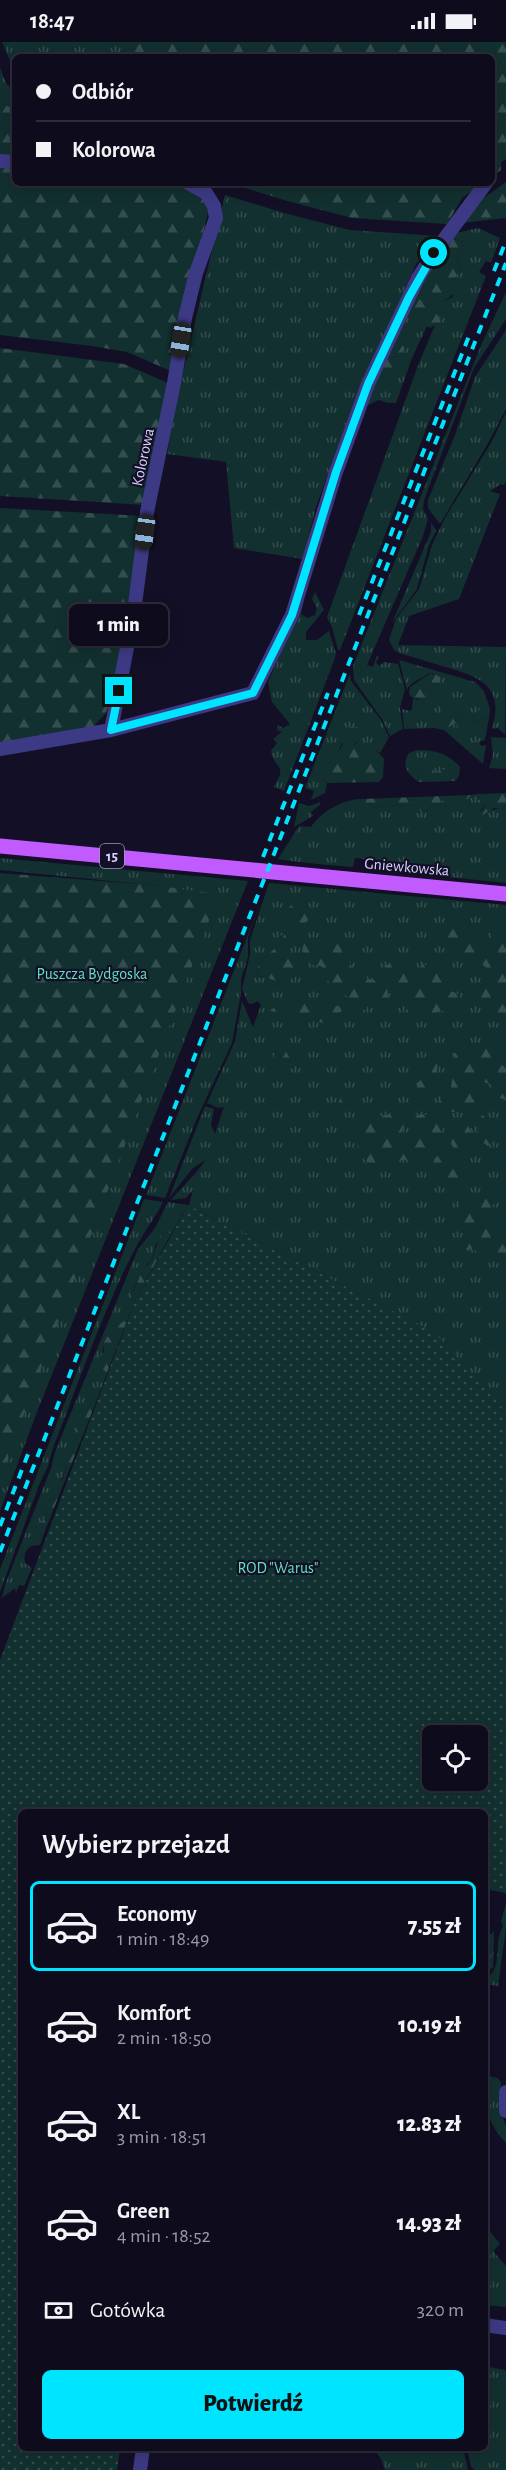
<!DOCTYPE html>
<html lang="pl">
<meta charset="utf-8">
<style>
:root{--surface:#0e0b1c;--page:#1c1929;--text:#f1f3f6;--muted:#9b9ba3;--line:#2e2b3b;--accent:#00e5ff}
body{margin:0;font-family:"Alegreya Sans",sans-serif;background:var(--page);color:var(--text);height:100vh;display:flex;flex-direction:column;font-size:22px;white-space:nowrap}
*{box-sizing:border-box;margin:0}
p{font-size:20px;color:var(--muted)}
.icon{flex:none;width:33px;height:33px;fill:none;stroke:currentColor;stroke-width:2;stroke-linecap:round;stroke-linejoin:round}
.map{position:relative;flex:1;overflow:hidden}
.drawer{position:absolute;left:18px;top:1767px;width:470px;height:642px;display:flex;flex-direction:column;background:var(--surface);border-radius:9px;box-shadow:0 3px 15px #0003,0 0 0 2px var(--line)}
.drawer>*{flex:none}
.top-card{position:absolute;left:12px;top:12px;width:483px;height:132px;border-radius:9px;box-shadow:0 3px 15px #0003,0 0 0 2px var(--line);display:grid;align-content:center;height:132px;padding:0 24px;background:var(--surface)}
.buttons{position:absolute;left:422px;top:1683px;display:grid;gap:12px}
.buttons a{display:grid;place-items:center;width:66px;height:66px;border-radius:9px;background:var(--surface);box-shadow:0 3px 15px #0003,0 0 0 2px var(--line);font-size:30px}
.end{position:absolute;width:27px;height:27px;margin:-14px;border:8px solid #00e5ff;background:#111;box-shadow:0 0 0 3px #111}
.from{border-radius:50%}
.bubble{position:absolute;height:42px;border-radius:9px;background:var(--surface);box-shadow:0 3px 15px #0003,0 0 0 2px var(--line);font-size:20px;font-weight:800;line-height:42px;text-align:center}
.car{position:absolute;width:18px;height:36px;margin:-18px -9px;border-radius:8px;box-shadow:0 0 4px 2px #0007;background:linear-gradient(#222 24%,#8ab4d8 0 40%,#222 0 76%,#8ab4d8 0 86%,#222 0)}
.top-card b{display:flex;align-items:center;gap:21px;height:57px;font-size:22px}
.top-card b+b{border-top:2px solid var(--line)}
.top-card i{width:15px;height:15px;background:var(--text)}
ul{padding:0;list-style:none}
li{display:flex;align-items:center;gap:18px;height:90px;margin:0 12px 9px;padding:0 12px;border:3px solid transparent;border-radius:9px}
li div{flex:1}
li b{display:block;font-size:22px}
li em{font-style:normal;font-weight:800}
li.selected{border-color:var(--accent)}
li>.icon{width:54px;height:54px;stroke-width:1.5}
h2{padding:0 24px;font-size:27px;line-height:72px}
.pay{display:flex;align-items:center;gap:15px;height:66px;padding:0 24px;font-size:22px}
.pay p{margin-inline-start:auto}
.action{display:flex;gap:12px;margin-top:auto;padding:12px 24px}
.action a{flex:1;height:69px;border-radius:9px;background:var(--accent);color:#111;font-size:24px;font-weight:800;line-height:69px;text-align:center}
.status{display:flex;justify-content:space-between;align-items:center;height:42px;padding:0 30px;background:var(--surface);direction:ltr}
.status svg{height:16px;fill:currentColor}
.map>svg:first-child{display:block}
.grass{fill:url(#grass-tufts);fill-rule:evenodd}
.forest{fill:url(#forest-firs)}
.garden{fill:url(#garden-dots);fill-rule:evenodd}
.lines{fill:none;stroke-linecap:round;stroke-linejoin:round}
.street{stroke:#3d3a85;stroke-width:14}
.primary{stroke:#c25bff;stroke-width:15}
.rail{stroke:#00e5ff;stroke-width:4;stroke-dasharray:9 8;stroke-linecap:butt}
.route{stroke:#00e5ff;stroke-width:8}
.labels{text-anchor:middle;stroke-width:4.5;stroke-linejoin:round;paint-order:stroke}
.shield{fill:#130f26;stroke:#9e99be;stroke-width:1.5}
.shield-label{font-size:15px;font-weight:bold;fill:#d9d4ff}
.street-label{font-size:16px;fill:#d9d4ff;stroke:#130f26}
.park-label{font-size:16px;fill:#5fe0c0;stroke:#130f26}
</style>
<div class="status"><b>18:47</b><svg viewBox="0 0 49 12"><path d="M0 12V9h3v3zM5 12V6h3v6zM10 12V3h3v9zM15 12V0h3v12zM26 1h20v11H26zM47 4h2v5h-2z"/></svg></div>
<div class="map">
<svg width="506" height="2428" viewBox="0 0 506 2428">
<defs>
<pattern id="grass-tufts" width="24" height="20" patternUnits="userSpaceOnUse" patternTransform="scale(1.5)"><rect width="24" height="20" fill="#12302f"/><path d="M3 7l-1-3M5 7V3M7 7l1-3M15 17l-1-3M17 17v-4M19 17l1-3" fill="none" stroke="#344d4e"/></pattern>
<pattern id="forest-firs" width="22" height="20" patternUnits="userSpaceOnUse" patternTransform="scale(1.5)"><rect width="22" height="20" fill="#12302f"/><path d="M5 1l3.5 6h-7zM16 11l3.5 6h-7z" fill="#344d4e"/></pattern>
<pattern id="garden-dots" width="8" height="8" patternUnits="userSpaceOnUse" patternTransform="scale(1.5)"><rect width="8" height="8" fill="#12302f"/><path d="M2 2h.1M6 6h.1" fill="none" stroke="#344d4e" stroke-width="1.8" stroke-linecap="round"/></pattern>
</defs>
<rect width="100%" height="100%" fill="#130f26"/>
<!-- grass -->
<path class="grass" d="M2,0H125L126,15H15V30Z
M0,26L6,41L15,50V67L0,61Z
M225,153L284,171L350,188L438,194L416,222L350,371L316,465L303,517L234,506L226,420L167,412L177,356Z
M478,186L500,196L491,221L486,219L479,230L486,234L340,608H338L332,585L327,575L417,326L435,283L441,280L435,267L439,261L453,255L454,239L461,226L457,219L459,210L465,207L462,200L452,196V192Z
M435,216L445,220L429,253V260L424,261L421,274L422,281L427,284L412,316L396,361H387L379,358L366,364L380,328L391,315L400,314L403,306L399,300L393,299Z
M506,250V277L474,326L424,458L423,467L428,477L423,494L367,623L373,625L377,613L379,616L376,620L379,624L384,620L398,622L405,647L400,666L403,687L390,694L382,677L354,638L353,624L482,301Z
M506,288V367L487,403L440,482L428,466V458L455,393L475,335Z
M506,370V438L504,443L501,442L490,449L500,452L459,557L409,574L398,603L506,605L505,693L498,686L492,687C504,646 483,636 449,626C432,621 416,616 399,611L394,608L389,598L396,577L419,547L432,503L445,476L491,401Z
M431,480L436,489L429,503L417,547L392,581L431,490Z
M315,550L324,568L306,590V598H317L329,589L336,611L335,616L284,749L274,745C288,720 275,729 271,709L277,701L273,697L282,690L277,688L278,683L283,686L290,682L272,660L268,640L305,554L301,572L307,576L315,573L317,566L312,557Z
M399,618L475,640L484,649L490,667C482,667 478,673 471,675C466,676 461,676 456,677L457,670L452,656L455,681L457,683H470L473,679L489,676L485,698L479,700L481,704L486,703L483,722L444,688L434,686L404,687L402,667L410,669L412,667L413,656L417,658L425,654L434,631H429C422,638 410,639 407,648Z
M350,632L351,639L381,678L389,695L380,711L375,707L367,715L362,713L355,705L358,698L346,693L330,726L321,736L327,741L325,751L311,758L314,749L305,746Z
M491,695L506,696V727L489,726L493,713Z
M417,708C435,708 447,711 460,725L459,734L443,728L435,730L431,727L424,728L419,740C407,732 401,723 409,711Z
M478,752L479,758H487V761L480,769C488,769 499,767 506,764V841L380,828L381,819L355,816L353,825C326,823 306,821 278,817L299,784L311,785C322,769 342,758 361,757L359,763L370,764L374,766L383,764L416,763L420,769L429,768L431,763L441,758L468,757L471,753Z
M320,760V763L311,770L313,774L294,785L299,761L309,764Z
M0,816L248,839L37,1370L0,1469V1325L178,853L161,844L0,828Z
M269,841L506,863V1380L379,1262L188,1163L171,1192L165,1190L156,1202L151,1220L147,1222C142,1234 134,1242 132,1254L135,1259L127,1279H124L116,1292L107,1295L103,1302L102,1327L107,1331L102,1345L89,1364L86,1374L75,1384L78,1392L76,1400L55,1454L40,1465L45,1468L47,1475L41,1480L35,1491L43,1494L40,1503C28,1503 23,1509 25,1521L32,1526L24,1544L19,1543L16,1551L15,1546L2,1556L5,1543L51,1426L55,1410L138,1207L155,1186L168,1160L189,1163L193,1148L186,1156L171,1158C178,1149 203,1125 205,1118L192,1127L169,1156L205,1064L214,1067L211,1083L215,1092L224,1065L218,1066L207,1061L235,999L242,959L253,985L261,963L258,959L252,962L248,961L242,947L250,913V898ZM275,906L270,937L263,934L259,936C252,924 267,914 275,906Z
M262,857L248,895V915L241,937V951L232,1001L197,1076L165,1156L146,1153Z
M144,1157L163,1160C155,1176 143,1191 135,1207C102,1270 79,1340 53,1406L48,1424L39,1443L0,1550V1527Z
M506,1862V1886L498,1944L485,1942V1937C505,1926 492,1902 503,1884L501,1879Z
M494,1889L493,1926L485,1929V1910L488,1908L490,1893Z
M490,2035L498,2036L501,2041L499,2065L506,2084V2101C485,2078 485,2065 490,2035Z
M485,2183L500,2202L493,2209L506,2224V2265L485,2263Z
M489,2325L505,2328L506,2330V2428H475L471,2425L467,2406H484L485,2356H487Z
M373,2406H423L433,2411L449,2410L452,2406H463L468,2428H385L381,2417Z"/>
<!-- forest -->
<path class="forest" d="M125,0H506V117L501,120V128L492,135V15H126Z
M0,61L15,67V114L0,113Z
M0,125L15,126V141H176L213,149L171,329L127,310L92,304L0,293Z
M506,140V176L461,181L471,165Z
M229,141H483L462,156L447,182L352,176L287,159Z
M452,196L462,200L465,207L459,210L457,218L461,226L454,239L459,246C452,256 443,257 435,267L441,280L430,286L422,281L421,274L415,271V261L419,257L424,261L429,260V253L423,244L427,233L431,232L436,224H443L444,220L439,222L435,216Z
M393,299H399L404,306L400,314L391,315L394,328L387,331L380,328Z
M0,306L124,322L168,341L145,463L0,454Z
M0,466L143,474L116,640L106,671L93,685L0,703Z
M431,631L439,634V645L427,651L423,657L413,656L409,652L410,645Z
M452,656L456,658L458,665L456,677L463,674L472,675L482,665L490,667L489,676L473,679L468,688L459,687L455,681L449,685H443L440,662Z
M350,685H357C362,692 360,696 355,702L362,713L367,714L371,707H375L384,717L383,735L379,740L327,741L320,736L342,704L343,698Z
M431,726L435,730L443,728L459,734L455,739L419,740L424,728Z
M506,751V764L501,767L494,766L481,774L479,772L487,761L486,758H479L478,752Z
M471,753L468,757L441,759L436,764L431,763L429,768L420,769L415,763L383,764L374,766L370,764L362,768L358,763L361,757Z
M0,831L152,843L219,852L0,1436Z
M296,861L309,863L312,874C299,886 302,893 312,906L320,905L323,897C335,892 338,892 347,901L349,919L355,932L372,938L385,934L386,923L394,922L393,928L399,929L406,924L410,925L419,936L422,931L423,916L425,917V923L433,919L438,912L439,919L433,928L439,927L448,933V948L458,952L462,960L456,970L440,969L435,971L436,974L422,975L409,972L406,968L415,954L407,948L403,957L396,955L392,941L387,943L389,966L394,974L384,975L378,971L377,956L374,954L368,957L367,966C358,971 352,975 343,969L338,971V978C319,988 305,970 284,971L283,968L274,970L270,968L280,963L288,967L307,961L316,967C327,962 340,968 348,958L345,952L332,960L331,955L326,954L325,949L330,940L320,935L324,929L321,924L313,923L307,914H303L300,918L301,927L298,934C282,940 279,941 263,934L259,936C252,924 267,914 275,906V902L280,893H285L289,899L287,909L292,913L302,912C304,898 303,886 289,879V865Z
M456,883L464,886L470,902L488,903L492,889L498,888L506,895V979L485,971L474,954L476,946L491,939L488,928L480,920H466L464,911L448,904L446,893Z
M482,1001L488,1005L498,1002L502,1023L506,1026V1058L497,1055L492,1043L484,1040L476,1045L475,1051L485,1058V1064C463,1072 409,1078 418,1040L423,1037L424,1032L420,1025L413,1023L412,1020L423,1015L432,1014L438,1018L437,1029L429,1043L431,1062L438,1061L451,1047L454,1013L457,1005H472Z
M278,1002L287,1011L292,1020V1026L285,1030L279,1029L274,1016L275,1004Z
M357,1047L361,1064L346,1068L339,1066C336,1054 347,1051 357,1047Z
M392,1072L401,1074L404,1081L400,1096L406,1099L411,1098L415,1075L421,1072L444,1077L447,1081C439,1091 434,1109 423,1116C417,1121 412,1118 405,1118C385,1120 376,1132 358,1111L357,1085L366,1077Z
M483,1073L491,1085L488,1093L491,1100L488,1104C478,1099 478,1088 478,1077Z
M461,1082L468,1083L472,1093L470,1105L459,1111L465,1121L475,1126C478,1140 467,1143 456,1149C450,1147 443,1145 438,1140C425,1126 436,1105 456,1109L451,1102L453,1091Z
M484,1149L493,1154L496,1159L490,1167L483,1169L482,1179L485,1187L499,1188L506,1193V1212L498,1218L487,1217L472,1206L468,1209L461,1202L466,1199L463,1191L467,1184C459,1173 457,1169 463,1156Z
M165,1190L171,1192L135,1259L132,1255C134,1244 140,1238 142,1227L151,1220L161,1191Z
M124,1279H127L107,1331L102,1327L99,1316L104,1309L103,1302L107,1295L115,1292L116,1285Z
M102,1345L43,1494L35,1491L32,1486L34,1481L41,1480L47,1475L45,1468L40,1465L43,1459H49L55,1454V1444L62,1438L78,1392L75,1384L76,1379L86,1374L89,1364Z"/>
<!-- garden -->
<path class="garden" d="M188,1163L435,1291L506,1370V1851L485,1847L484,1770H21V2406H120L117,2428H0V1618L135,1259ZM432,1694H477V1738H432Z"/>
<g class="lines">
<!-- street -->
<path class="street" d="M0,119L15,120
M111,688L134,570L147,470L174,341L185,276L196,231L216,176L214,164L206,151L188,141
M0,707L111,688L253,651L292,573L336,430L368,342L418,236L434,211L486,141
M506,2050V2069
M484,2283L506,2286
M140,2428L143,2406"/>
<!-- primary -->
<path class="primary" d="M0,804L506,852"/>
<!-- rail -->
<path class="rail" d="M494,229L506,199
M359,573L469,294
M263,815L328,651
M0,1484L30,1407
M0,1510L506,221"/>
</g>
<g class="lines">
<!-- route -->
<path class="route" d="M119,649L111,688L253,651L292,573L336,430L368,342L409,255L434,211"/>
</g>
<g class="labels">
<!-- shield labels -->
<rect class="shield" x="100" y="802" width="24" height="24" rx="4.5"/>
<g class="shield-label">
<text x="112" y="819">15</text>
</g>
<!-- street labels -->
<g class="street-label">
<text transform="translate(142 415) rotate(-78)" y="6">Kolorowa</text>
<text transform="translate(407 824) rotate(5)" y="6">Gniewkowska</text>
</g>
<!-- park labels -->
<g class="park-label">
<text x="92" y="937">Puszcza Bydgoska</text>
<text x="278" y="1531">ROD "Warus"</text>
</g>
</g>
</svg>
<div class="buttons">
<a><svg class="icon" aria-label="locate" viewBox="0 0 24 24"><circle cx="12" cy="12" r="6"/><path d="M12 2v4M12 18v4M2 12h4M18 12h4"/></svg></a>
</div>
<i class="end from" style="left:434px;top:211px"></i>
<i class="end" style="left:119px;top:649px"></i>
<div class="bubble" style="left:69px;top:562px;width:99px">1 min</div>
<i class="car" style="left:181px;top:298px;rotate:189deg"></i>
<i class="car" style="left:145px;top:490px;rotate:188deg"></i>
<div class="top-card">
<b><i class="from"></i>Odbiór</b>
<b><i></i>Kolorowa</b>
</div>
<section class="drawer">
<h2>Wybierz przejazd</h2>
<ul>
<li class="selected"><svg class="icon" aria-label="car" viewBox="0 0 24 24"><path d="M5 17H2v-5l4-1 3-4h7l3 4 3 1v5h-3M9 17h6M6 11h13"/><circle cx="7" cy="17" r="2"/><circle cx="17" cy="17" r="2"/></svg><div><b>Economy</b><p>1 min · 18:49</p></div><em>7.55 zł</em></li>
<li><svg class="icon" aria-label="car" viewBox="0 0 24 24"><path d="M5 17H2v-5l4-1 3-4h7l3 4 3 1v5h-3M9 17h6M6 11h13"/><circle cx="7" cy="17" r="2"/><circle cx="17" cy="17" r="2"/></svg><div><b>Komfort</b><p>2 min · 18:50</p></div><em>10.19 zł</em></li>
<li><svg class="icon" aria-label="car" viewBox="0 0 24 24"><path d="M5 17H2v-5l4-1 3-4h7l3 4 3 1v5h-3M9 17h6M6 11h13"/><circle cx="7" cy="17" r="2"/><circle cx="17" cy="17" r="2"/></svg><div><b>XL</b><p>3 min · 18:51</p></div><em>12.83 zł</em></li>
<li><svg class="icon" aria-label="car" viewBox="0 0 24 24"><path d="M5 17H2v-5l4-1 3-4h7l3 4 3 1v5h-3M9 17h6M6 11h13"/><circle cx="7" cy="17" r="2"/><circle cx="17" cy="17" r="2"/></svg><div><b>Green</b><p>4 min · 18:52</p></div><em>14.93 zł</em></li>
</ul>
<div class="pay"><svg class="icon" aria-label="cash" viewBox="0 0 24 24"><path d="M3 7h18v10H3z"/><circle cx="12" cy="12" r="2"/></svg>Gotówka<p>320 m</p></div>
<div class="action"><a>Potwierdź</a></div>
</section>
</div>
